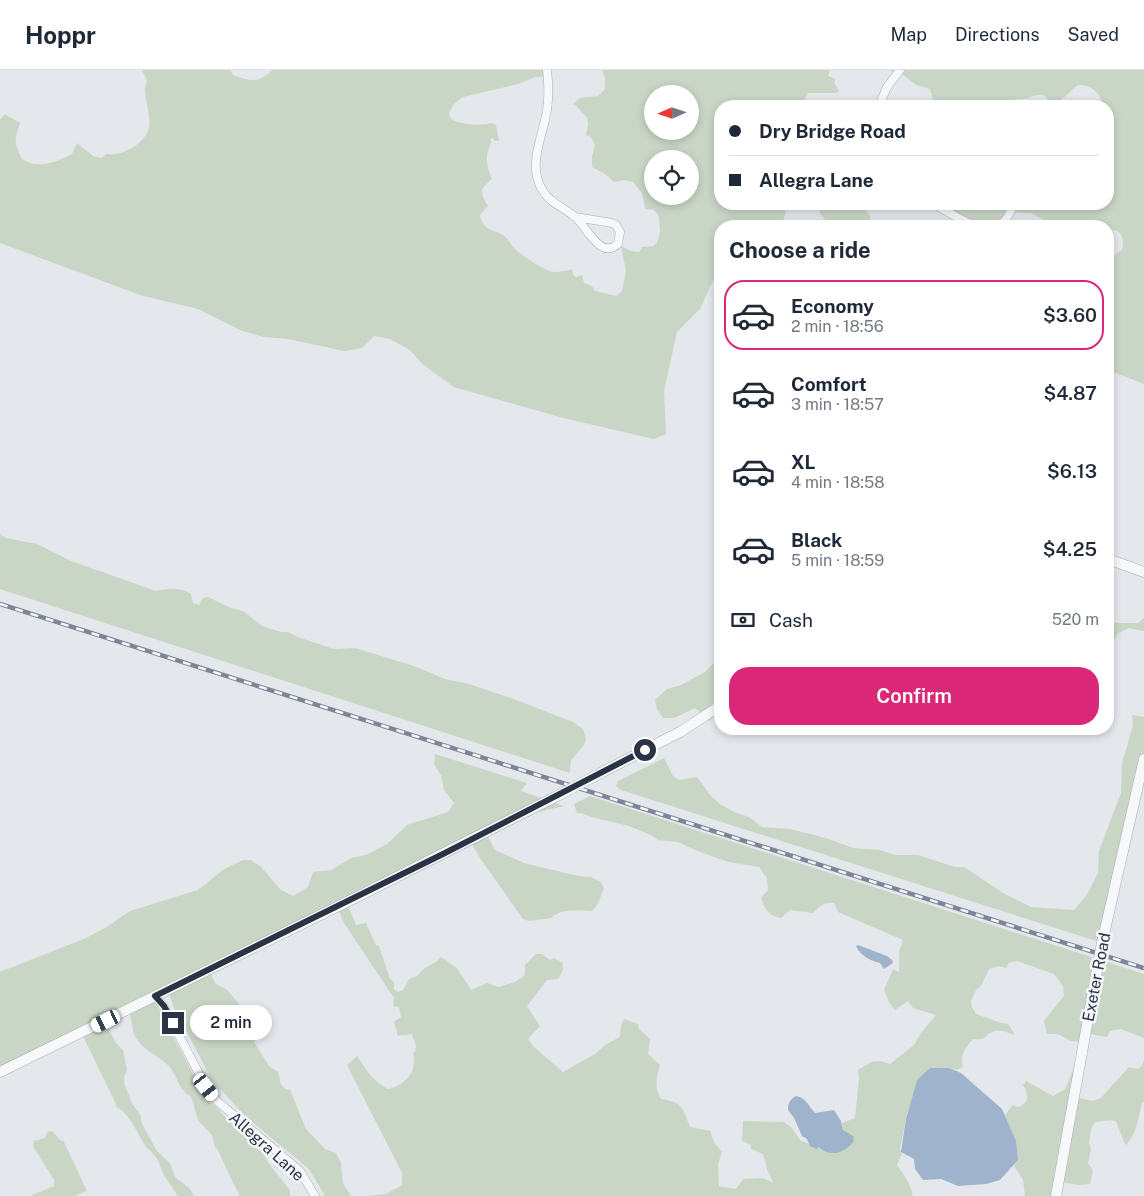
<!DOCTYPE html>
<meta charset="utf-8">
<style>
:root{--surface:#fff;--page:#f6f6f7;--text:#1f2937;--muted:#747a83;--line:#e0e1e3;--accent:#db2777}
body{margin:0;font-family:"Public Sans",sans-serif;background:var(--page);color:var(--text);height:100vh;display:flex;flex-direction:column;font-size:19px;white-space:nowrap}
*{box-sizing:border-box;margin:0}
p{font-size:16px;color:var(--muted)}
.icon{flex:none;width:28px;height:28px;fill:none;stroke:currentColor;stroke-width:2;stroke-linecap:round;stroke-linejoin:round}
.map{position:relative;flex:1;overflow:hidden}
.sheet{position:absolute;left:714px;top:150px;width:400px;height:515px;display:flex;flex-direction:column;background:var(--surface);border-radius:20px;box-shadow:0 2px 8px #0003}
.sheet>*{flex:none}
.banner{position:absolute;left:714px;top:30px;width:400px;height:110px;border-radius:20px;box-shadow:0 2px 8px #0003;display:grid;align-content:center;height:110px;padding:0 15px;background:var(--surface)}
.needle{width:32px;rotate:267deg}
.controls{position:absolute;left:644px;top:15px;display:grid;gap:10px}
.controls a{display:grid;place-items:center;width:55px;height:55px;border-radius:50%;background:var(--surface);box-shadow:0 2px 8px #0003;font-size:25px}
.end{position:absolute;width:22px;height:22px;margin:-11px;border:6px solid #2b3445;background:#fff;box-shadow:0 0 0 2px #fff}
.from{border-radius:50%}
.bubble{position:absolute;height:35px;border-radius:18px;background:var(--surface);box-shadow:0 2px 8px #0003;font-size:16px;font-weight:600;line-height:35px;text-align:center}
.car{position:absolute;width:15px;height:30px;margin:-15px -8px;border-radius:6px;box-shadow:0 0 4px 1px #0007;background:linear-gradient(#fff 24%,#345 0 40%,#fff 0 76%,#345 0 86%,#fff 0)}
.banner b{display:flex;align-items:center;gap:18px;height:48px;font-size:19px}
.banner b+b{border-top:1px solid var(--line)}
.banner i{width:12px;height:12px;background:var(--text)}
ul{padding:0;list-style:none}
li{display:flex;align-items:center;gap:15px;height:70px;margin:0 10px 8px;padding:0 5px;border:2px solid transparent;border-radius:20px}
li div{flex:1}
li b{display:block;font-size:19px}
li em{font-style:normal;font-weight:600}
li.active{border-color:var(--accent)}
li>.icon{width:45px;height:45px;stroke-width:1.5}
h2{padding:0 15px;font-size:22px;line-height:60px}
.pay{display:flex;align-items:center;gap:12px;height:55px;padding:0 15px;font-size:19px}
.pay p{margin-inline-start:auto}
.button{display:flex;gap:10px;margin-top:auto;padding:10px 15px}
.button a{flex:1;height:58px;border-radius:20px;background:var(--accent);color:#fff;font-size:20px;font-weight:600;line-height:58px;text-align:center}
header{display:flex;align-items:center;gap:30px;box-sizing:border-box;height:70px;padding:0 25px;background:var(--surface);border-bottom:1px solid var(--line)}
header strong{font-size:24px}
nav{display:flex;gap:28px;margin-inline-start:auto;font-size:18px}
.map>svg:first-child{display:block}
.green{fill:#c9d6c5;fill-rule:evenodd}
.water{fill:#9fb4cc}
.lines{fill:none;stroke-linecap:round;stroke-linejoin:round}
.minor-casing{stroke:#a9aeb7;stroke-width:9}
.tertiary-casing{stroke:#a9aeb7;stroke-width:11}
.minor{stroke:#f7f8fa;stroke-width:8}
.tertiary{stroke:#f7f8fa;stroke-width:10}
.rail-casing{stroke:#7d8696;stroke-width:4.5}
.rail{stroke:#f4f6f9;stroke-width:2.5;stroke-dasharray:8;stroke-linecap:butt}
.tertiary-bridge-casing{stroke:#a9aeb7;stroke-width:11;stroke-linecap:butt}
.tertiary-bridge{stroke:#f7f8fa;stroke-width:10}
.route{stroke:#2b3445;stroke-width:6}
.labels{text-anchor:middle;stroke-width:5;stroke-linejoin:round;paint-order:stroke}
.street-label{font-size:16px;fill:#2b3445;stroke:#f4f6f9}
</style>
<header>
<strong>Hoppr</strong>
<nav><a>Map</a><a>Directions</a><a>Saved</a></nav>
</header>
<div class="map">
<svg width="1144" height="1126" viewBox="0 0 1144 1126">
<rect width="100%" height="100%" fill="#e4e7ec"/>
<!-- green -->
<path class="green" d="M142,0H230L233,5C249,11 259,14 272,0H551V6L535,7L518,14L463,27L454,34L449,43L451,49C461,55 480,56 491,53L496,55L499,71H495L493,68L490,69L491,72C485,87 486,94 492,109C479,120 480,122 488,136L480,145C483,162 493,158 504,166C509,169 510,174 514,178C519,184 545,201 553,202C556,203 569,200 572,199L573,205L576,207L582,205L584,213L592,216L595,221L616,226L622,221L626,201L621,176L631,181L639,182L642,177L653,176L657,173L660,162L659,146L654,140L645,139L642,123L633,112L624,110L614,112L605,104L592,97V86L595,75L591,67L586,65L588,54L587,47C581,43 579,37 573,34L580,28L598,26L605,19V8L602,0H830L828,6L836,9L834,12L839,22L835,23H808L803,32L805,36H720V134H791L787,138L781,156H720V195L700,239L677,262L664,321L666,364L654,369L563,348L454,317L422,294L410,280L390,269L374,266L362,278L344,281L288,269L264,267L242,261L198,239L140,225L0,173V49L5,44L20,53C14,70 14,73 22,89C38,100 56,92 72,84L77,73L93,86L102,88L106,84C121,87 142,75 148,61C153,48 144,31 145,18C145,16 147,13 147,11C146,7 143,3 142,0ZM652,24H690V61H652ZM652,89H690V126H652Z
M890,0H1144V314L1108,300V185H1115L1122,180C1125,168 1121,158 1108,160V156H1098L1094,154L1085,156H1056L1031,143L1013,142L1001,156C971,156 965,155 944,135L1108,134V36H1103C1100,22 1092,15 1078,15L1054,36H1048C1049,21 1037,24 1028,28C1022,30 1016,28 1011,30C1006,32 1003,34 999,35L998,36H935L930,19L916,15L901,3L897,5Z
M820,134H860L870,146V156H823L825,149L820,144Z
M0,464L6,468L37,474L71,491L156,521C168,518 180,517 191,524L193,533L199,535L203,528L208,527L231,538L243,541L262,556L281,562H288L298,567L334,579L355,578L414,596L445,609L469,614L511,628L573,652L583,659L586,670L584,675L571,690L570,703L0,519Z
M1144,548V561L1129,558L1117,564L1110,581L1108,585V553H1138Z
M720,587V642L709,651L695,638L674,648H663L657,639L655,630L667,619L681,615L705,602Z
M1132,645L1144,647V701L1106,874L621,720L616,716L618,711L664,688L673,706L679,710L697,707L710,725L720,734L734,742L749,747L762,757L790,759L826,768L853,778L879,780L896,785H918L955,797H964L1003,823L1031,837L1074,840L1086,826L1098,803L1099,781L1121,723L1122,693L1133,656Z
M435,684L527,713L521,721L564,736L533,743L486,763L495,780L524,793L578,806L591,807L601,812L604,819L597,835L592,841C579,841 561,838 551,848L529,851L523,849L480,788L471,772L348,835L356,855L366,853L376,875L379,876L390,909L394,912V919L398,922L403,920L409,909L417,906L425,898L436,892L441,887L457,898L471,920L487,913L499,917L515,912L525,905V895L536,884H542L550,890L554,888L563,893V900L558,909L547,910L527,936L540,956L528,969L534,977L563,1002L595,984L605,975L620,967L621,955L624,949L638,954L639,959L650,969L648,984L660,995C656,1008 654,1017 661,1029C683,1032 683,1039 690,1057L710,1061L715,1074L722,1082L718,1094L719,1116L736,1119L743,1109L763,1108L774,1113L768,1102L763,1084L751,1079V1075L742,1071L743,1051L784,1052L792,1058L801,1071L819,1077L843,1060L842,1053L855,1048L859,1009L858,1000C872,991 874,988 890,994L914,975L921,963L936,945L913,938L908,931L895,940L889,932L884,920L893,899L899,902V882L903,870L838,842L834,833C825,832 819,836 813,843L790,840L781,848C769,846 765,839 761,828L768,820L767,808L759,797L728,792L695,780L678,772L658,770L651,765L629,756L595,748L580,743H577L574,734L590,726L1144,904V968L1121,959L1110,961L1107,967L1090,964L1088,973L1071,971L1058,964H1047L1044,951L1064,926L1063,916L1054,904L1017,891L1009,893L1006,898L999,896L989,899L981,916L976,920L971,931L972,937L976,944L1001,953L1008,954L1015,965C1009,963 1001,959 995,961C984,964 988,971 973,969C966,977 959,986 963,997L957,1000L949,998L917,1010L906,1049L900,1079L902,1083L897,1095C904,1105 911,1114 913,1126H365L386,1124L402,1115V1103L347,995L357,986C367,1001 372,1010 388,1019C405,1016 418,1001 413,983L415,982L416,976L412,964L398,966L394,952L401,947L399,937L393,936L394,928L344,853L338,839L209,901L216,914L227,920L251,948L260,965L254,972L269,996L278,1002L281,1014L285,1019L290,1020L306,1059L325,1079L336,1083L341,1093L343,1113L351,1126H325L309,1099L245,1046L212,1010L174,938L168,920L153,928L204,1025H206L211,1034L215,1036L230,1052L254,1070L270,1095L290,1120V1126H240C232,1111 225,1096 218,1080L215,1077L212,1065L198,1050L191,1026C178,1020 178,1007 169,996C158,985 142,980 135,966C131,959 133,948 128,940L105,952L116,973L123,980L127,1000L124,1007V1013L132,1033L141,1046V1052L157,1081L170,1093L175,1107L190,1119L194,1126H178C173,1118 167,1111 163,1103C160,1097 159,1089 154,1085C152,1082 149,1080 146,1077C139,1066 128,1041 116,1037V1034L82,964L0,1002V902L86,868L105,858L130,841L198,820L224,799L243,790H251L261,797L281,820L293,826L308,817L313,802L331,800L351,788L366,785L387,774L407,755L448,742L454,733L444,720L441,705L434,694Z
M1144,990V1031L1142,1033C1138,1047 1137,1064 1126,1075L1125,1074L1116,1052L1112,1050L1095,1052L1091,1059L1089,1073L1091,1080L1088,1093L1093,1101L1090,1114L1078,1115L1062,1112L1058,1126H1025L1023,1110L1014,1096L1018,1090L1005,1045L1013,1035L1017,1037C1029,1035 1029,1024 1023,1015L1026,1011L1053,1026L1065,1019L1074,998L1078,1028L1093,1031L1101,1028L1129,997L1138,999L1142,996Z
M52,1061L61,1071L63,1070L87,1121L74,1126H30L54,1116V1110L33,1076L34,1071L45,1068L47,1062Z"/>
<!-- water -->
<path class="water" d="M858,875L887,886L892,890L893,893L884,899L880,893C870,891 860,885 856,876Z
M930,998H949L961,1003L1002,1039L1016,1071L1018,1090L1000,1110L986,1114L958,1116L941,1109L923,1110L915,1099L914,1089L901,1082L906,1049L917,1010Z
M796,1026C807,1028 808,1036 815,1043L834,1040L841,1051L843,1060L853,1066L854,1071C845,1083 830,1088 819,1077L817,1079L810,1076L807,1069L802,1066L794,1048L788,1040C788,1033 790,1029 796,1026Z"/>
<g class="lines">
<defs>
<path id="minor" d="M547,0C549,17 549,34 545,50C540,73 528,98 543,121C551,134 564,137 575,147C581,152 585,159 590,165C598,175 606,184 618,174L620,162L616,155L612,153L575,147
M879,36L887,17L900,0
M934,134L962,150L976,156
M998,156C1007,150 1011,144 1013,134
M155,926L164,937L206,1017L217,1031L300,1101L315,1126"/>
<path id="tertiary" d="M1108,489L1144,502
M593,707L680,662L720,636
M1102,873L1144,689
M0,1002L357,827L559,725
M1056,1126L1098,894"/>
</defs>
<!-- minor casing -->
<use href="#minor" class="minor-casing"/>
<!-- tertiary casing -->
<use href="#tertiary" class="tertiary-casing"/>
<!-- minor -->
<use href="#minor" class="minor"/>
<!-- tertiary -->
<use href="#tertiary" class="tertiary"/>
<defs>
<path id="rail" d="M0,534L1144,898"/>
</defs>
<!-- rail casing -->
<use href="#rail" class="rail-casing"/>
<!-- rail -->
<use href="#rail" class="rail"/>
<defs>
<path id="tertiary-bridge" d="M559,725L593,707
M1098,894L1102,873"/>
</defs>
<!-- tertiary-bridge casing -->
<use href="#tertiary-bridge" class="tertiary-bridge-casing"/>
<!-- tertiary-bridge -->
<use href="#tertiary-bridge" class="tertiary-bridge"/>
</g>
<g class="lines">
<!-- route -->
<path class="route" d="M173,953L164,936L155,926L443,784L645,680"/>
</g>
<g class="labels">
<!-- street labels -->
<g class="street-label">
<text transform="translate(1096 907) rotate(-79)" y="6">Exeter Road</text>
<text transform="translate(267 1076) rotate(42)" y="6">Allegra Lane</text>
</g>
</g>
</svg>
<div class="controls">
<a><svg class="needle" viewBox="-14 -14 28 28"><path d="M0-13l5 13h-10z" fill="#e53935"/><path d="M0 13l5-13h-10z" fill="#747a83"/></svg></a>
<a><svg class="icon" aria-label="locate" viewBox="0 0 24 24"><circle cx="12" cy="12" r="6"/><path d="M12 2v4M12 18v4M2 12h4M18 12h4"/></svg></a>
</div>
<i class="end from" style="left:645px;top:680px"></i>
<i class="end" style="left:173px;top:953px"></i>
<div class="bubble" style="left:190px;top:935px;width:82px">2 min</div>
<i class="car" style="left:106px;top:951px;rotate:244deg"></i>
<i class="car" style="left:206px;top:1017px;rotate:142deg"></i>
<div class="banner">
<b><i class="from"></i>Dry Bridge Road</b>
<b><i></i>Allegra Lane</b>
</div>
<section class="sheet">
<h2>Choose a ride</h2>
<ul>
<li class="active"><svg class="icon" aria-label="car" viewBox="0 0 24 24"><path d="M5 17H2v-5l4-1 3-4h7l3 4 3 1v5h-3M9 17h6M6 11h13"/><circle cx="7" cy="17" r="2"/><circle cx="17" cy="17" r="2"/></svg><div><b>Economy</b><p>2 min · 18:56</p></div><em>$3.60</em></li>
<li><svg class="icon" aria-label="car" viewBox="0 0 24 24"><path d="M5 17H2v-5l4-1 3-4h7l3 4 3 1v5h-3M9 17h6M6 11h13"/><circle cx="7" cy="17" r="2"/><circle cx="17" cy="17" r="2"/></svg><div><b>Comfort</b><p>3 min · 18:57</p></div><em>$4.87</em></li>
<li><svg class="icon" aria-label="car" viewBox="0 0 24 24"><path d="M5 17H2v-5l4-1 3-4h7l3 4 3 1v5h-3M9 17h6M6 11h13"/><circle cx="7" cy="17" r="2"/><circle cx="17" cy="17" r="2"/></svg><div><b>XL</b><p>4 min · 18:58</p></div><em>$6.13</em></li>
<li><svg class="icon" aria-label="car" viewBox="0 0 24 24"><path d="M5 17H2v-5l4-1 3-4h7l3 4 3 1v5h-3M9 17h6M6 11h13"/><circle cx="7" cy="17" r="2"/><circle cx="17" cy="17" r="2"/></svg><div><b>Black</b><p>5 min · 18:59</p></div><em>$4.25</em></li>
</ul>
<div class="pay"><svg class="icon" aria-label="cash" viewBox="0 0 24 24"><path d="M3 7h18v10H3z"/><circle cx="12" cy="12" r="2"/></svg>Cash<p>520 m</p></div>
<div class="button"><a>Confirm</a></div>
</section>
</div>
